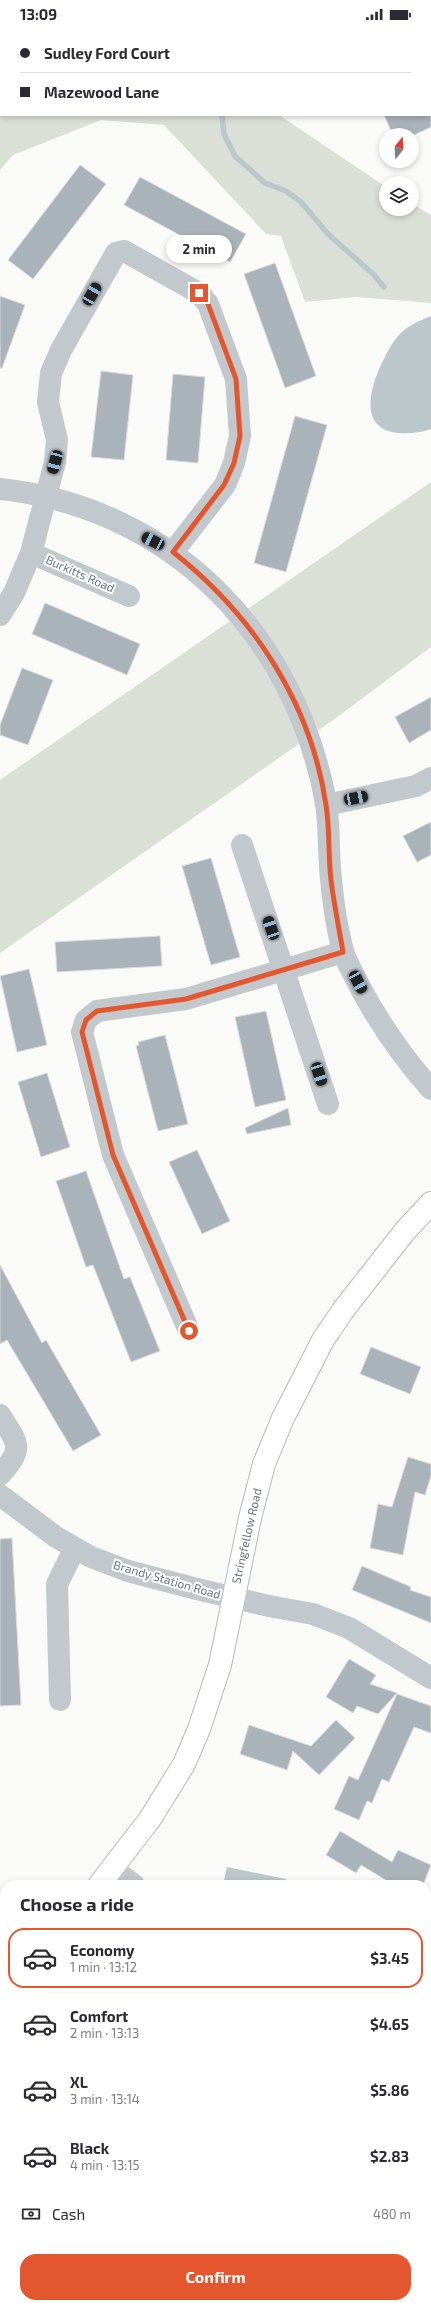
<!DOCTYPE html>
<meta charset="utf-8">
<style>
:root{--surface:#fff;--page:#f7f7f7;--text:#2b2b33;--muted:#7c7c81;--line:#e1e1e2;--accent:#e4572e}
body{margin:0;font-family:"Exo 2",sans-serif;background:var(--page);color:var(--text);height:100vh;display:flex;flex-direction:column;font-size:15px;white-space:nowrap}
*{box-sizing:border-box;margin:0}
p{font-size:13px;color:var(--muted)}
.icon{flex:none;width:22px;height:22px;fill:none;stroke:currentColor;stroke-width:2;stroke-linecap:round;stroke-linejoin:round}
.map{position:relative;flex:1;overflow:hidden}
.side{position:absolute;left:0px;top:1852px;width:431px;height:428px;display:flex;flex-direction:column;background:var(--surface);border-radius:16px 16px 0 0;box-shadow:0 2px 6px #0003}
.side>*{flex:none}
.top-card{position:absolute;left:0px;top:0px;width:431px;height:88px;box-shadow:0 2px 6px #0003;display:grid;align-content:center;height:88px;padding:0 20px;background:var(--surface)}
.needle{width:26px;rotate:18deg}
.controls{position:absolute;left:379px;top:100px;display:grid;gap:8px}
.controls a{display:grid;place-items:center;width:40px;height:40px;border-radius:50%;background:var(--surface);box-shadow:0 2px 6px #0003;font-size:20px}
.end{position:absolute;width:18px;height:18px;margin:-9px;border:5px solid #e4572e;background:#fff;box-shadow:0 0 0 2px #fff}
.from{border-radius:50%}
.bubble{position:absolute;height:28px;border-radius:14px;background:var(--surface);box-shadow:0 2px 6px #0003;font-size:13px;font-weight:700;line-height:28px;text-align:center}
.car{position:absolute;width:12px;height:24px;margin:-12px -6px;border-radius:5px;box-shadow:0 0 3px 1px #0007;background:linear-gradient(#222 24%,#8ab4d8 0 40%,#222 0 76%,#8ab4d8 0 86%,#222 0)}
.top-card b{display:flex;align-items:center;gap:14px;height:38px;font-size:15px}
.top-card b+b{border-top:1px solid var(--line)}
.top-card i{width:10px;height:10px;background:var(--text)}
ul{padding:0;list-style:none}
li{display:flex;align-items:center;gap:12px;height:60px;margin:0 8px 6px;padding:0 12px;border:2px solid transparent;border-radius:16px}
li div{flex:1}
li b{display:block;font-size:15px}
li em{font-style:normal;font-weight:700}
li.on{border-color:var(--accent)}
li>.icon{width:36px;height:36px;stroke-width:1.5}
h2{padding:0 20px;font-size:18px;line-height:48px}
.pay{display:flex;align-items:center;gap:10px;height:44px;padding:0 20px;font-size:15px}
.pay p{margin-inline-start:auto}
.cta{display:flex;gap:8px;margin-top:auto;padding:8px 20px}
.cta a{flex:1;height:46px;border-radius:16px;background:var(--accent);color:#fff;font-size:16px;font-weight:700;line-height:46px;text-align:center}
.status{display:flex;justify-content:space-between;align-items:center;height:28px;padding:0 20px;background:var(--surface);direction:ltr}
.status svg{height:11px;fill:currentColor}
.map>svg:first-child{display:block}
.green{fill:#dadfd7}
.water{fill:#bbc7cb}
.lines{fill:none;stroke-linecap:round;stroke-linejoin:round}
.stream{stroke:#bbc7cb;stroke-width:5.5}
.building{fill:#aab3b9;stroke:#dcdcda}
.major-casing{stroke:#b5babe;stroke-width:24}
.minor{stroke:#c3c8cc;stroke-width:22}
.major{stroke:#fff;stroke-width:22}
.route{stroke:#e4572e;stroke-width:5}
.labels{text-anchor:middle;stroke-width:4;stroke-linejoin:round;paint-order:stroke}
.street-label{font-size:12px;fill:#657683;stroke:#fff}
</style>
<div class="status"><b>13:09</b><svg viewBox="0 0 49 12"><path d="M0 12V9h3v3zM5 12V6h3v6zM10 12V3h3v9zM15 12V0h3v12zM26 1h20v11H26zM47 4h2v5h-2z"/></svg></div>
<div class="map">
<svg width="431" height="2280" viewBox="0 0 431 2280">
<rect width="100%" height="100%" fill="#fafaf8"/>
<!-- green -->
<path class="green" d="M0,0H214L1,1V87H279L386,159V181H412V176L431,187V275L356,269L305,274L281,208L266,206L164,97L101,92L13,127L0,142Z
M431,454V619L336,690L0,925V752Z
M5,1996V2170L0,2164V2000Z
M426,2068H431V2280H68L66,2275H426Z"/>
<!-- water -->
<path class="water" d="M431,288V401C420,405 409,406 398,405C355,401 372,353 385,329C389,321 393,313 400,306C409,297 419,293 431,288Z
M227,1839L286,1851L285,1857H223Z"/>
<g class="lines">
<!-- stream -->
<path class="stream" d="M150,0L151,1
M43,1V0
M0,16L1,17
M222,87L224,106L235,128L265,155L286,163L301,174L328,206L373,246L384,259
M0,2065L5,2066
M426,2152H431"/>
</g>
<!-- building -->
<path class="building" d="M384,87H431V99L414,107H393Z
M80,137L106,156L33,251L8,232Z
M140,149L246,206L230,234L124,177Z
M275,235L316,348L285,360L244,246Z
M0,268L25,277L2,340H0Z
M101,343L133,347L124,432L91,429Z
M173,346L205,349L198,435L166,432Z
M295,388L327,397L286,544L254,535Z
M45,575L140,616L127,647L32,606Z
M22,640L53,652L28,717L0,707V697Z
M431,669V702L409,715L395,689Z
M431,794V827L417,834L403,808Z
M211,830L240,929L211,937L182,838Z
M160,908L162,938L57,944L55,914Z
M29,941L47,1017L17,1024L0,948Z
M266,983L286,1072L255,1079L235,989Z
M165,1007L188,1096L158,1103L136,1018L139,1017L138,1014Z
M47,1045L70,1119L41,1129L18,1054Z
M288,1080L291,1097L247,1106L245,1100Z
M197,1122L230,1193L202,1206L169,1134Z
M86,1143L124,1251L130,1249L160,1323L131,1334L93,1237L86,1239L56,1153Z
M0,1237L42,1315L46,1312L101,1407L73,1423L7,1312L0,1316Z
M371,1319L421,1339L410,1366L360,1346Z
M408,1429L431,1436V1448L425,1467L415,1464L403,1527L370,1520L378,1476L392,1479Z
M12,1510L21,1677L0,1678V1511Z
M362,1538L411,1559L410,1562L431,1569V1595L352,1562Z
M349,1631L376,1647L370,1656L397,1665L378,1686L357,1678L353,1685L326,1669Z
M397,1666L431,1678V1705L414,1699L389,1754L382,1751L372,1775L367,1773L359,1792L334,1781L349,1748L358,1752Z
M336,1692L355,1710L319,1747L293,1723L287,1742L240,1726L249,1697L311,1718Z
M340,1803L392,1834L398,1822L431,1837L423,1857H394L361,1837L356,1845L326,1827Z"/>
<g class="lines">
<defs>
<path id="major" d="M99,1857L150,1791L184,1736L199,1701L220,1637L250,1490L264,1436L283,1390L323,1312L344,1281L405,1203L431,1175
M0,1956L5,1953"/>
</defs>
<!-- major casing -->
<use href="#major" class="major-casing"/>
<!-- minor -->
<path class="minor" d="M0,461C173,480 295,607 326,775C330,800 328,826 331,851C333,874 337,901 343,923C347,936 356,950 362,963C382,999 404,1031 431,1061
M31,525L129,568
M0,587L14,565L31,525L55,434L57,412L48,374L51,345L61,322L116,225L124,223L199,265L208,276L236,351L240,408L234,435L225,457L173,524
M326,777L416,758L431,750
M242,817L328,1076
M189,1303L113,1127L82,1004L86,992L97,983L186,971L343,924
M0,1387C18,1416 25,1419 0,1447
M0,1467L56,1509L91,1529L128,1543L197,1561L269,1578L313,1586L349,1600L431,1650
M60,1672L57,1556L75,1520
M113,1841L134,1857"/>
<!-- major -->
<use href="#major" class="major"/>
</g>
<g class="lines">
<!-- route -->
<path class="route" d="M189,1303L113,1127L82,1004L86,992L97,983L186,971L343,924C339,900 334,876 331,852C328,827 330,801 326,777C311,675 253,587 173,524L224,457L234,435L240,408L236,351L208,276L199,265"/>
</g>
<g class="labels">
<!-- street labels -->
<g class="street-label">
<text transform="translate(80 546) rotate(24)" y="4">Burkitts Road</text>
<text transform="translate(247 1508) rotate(-77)" y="4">Stringfellow Road</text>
<text transform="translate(167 1552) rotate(16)" y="4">Brandy Station Road</text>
</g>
</g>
</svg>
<div class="controls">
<a><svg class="needle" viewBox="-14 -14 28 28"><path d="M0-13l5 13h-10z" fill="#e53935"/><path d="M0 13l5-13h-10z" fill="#7c7c81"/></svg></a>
<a><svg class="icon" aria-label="layers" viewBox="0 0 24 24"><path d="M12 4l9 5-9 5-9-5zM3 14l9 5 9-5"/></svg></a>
</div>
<i class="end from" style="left:189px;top:1303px"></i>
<i class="end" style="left:199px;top:265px"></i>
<div class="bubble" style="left:166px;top:207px;width:66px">2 min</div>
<i class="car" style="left:92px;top:266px;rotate:30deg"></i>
<i class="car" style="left:55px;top:434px;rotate:195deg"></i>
<i class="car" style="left:153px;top:513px;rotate:297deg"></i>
<i class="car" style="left:356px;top:770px;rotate:79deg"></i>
<i class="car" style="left:271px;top:900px;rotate:341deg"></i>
<i class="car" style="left:358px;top:954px;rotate:152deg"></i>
<i class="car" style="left:319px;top:1046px;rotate:162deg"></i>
<div class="top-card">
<b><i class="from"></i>Sudley Ford Court</b>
<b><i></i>Mazewood Lane</b>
</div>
<section class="side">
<h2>Choose a ride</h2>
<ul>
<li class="on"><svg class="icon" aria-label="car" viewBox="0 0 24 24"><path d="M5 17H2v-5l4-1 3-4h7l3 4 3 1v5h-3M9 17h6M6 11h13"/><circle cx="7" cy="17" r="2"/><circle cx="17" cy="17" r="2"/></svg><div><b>Economy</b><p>1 min · 13:12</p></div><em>$3.45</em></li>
<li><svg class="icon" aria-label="car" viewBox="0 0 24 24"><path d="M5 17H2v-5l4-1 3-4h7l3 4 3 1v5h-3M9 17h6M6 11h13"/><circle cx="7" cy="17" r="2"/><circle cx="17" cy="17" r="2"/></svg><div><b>Comfort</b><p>2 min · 13:13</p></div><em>$4.65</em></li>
<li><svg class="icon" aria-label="car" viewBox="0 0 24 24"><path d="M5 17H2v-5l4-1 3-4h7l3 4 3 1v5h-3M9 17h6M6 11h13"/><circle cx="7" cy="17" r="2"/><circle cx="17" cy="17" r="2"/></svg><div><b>XL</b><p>3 min · 13:14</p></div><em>$5.86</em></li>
<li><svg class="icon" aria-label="car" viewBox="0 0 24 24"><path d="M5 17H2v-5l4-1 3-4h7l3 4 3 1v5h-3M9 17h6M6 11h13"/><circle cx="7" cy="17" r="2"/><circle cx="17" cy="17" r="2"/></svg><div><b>Black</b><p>4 min · 13:15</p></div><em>$2.83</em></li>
</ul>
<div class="pay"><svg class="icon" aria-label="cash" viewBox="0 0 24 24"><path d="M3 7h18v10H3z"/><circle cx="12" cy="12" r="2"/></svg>Cash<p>480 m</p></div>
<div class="cta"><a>Confirm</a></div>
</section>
</div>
